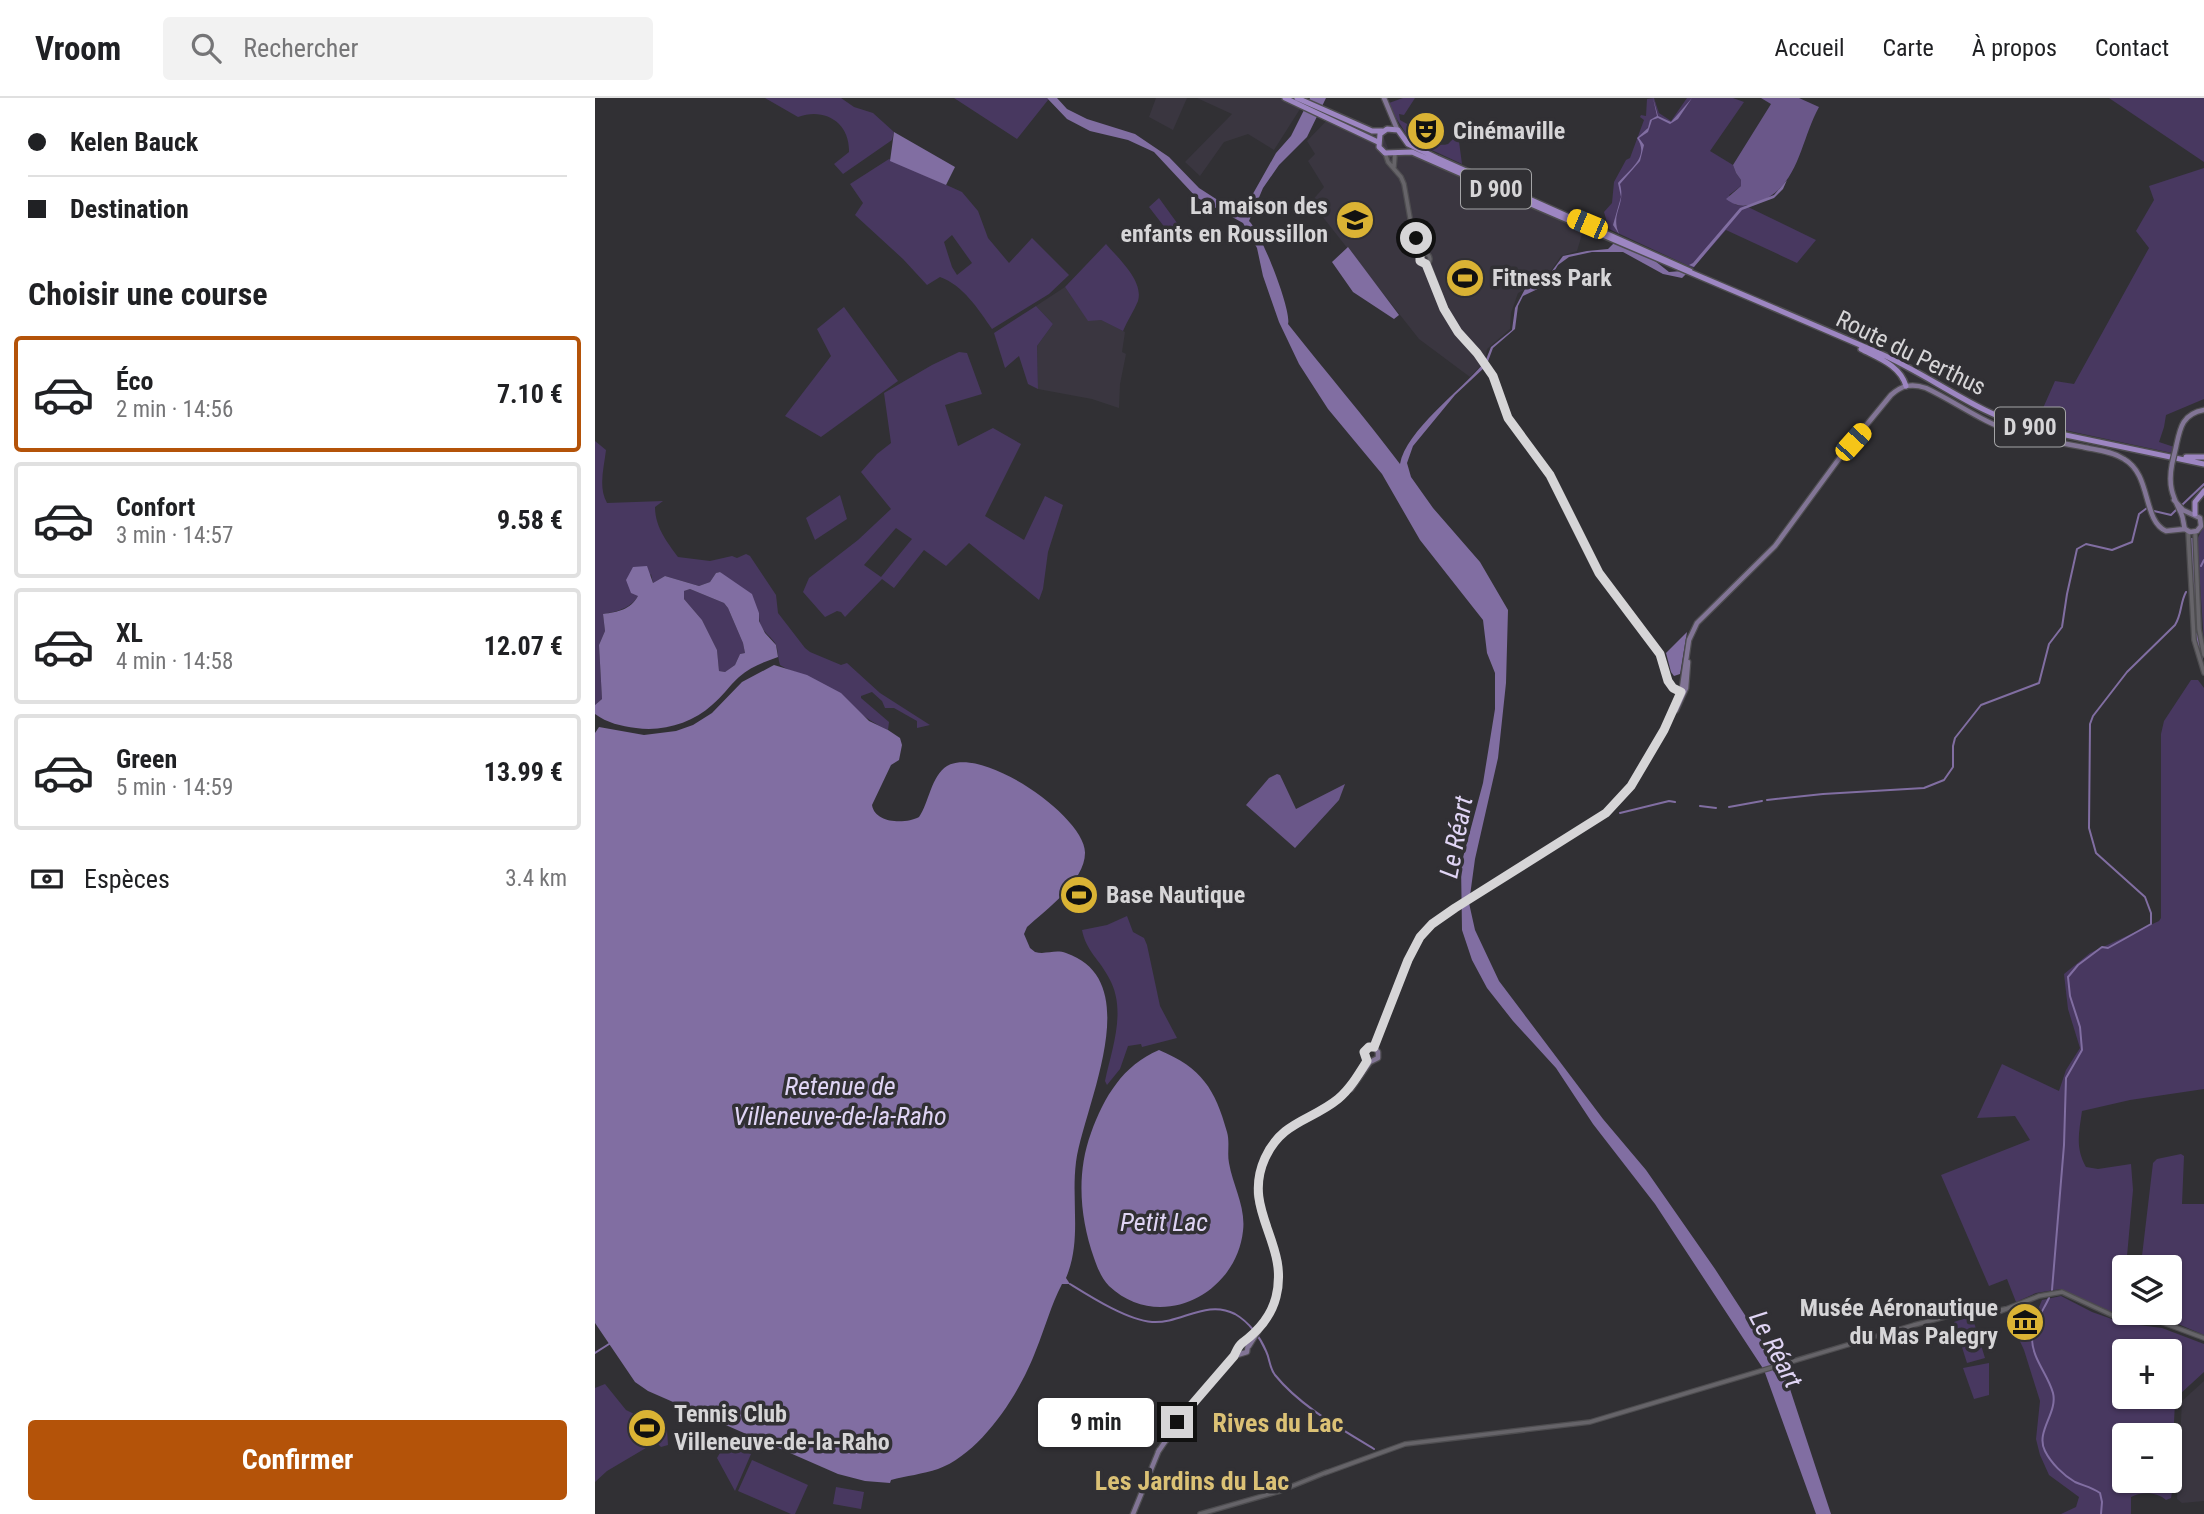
<!DOCTYPE html>
<html lang="fr">
<meta charset="utf-8">
<style>
:root{--surface:#fff;--page:#f2f2f2;--text:#202124;--muted:#757577;--line:#e0e0e0;--accent:#b45309}
body{margin:0;font-family:"Roboto Condensed",sans-serif;background:var(--page);color:var(--text);height:100vh;display:flex;flex-direction:column;font-size:26px;white-space:nowrap}
*{box-sizing:border-box;margin:0}
p{font-size:23px;color:var(--muted)}
.icon{flex:none;width:38px;height:38px;fill:none;stroke:currentColor;stroke-width:2;stroke-linecap:round;stroke-linejoin:round}
.map{position:relative;flex:1;overflow:hidden}
.side{display:flex;flex-direction:column;background:var(--surface);width:595px}
.side>*{flex:none}
.hud{display:grid;align-content:center;height:154px;padding:0 28px;background:var(--surface)}
.buttons{position:absolute;left:1517px;top:1157px;display:grid;gap:14px}
.buttons a{display:grid;place-items:center;width:70px;height:70px;border-radius:7px;background:var(--surface);box-shadow:0 2px 5px #0004;font-size:35px}
.end{position:absolute;width:32px;height:32px;margin:-16px;border:9px solid #d6d5d7;background:#111;box-shadow:0 0 0 4px #111}
.from{border-radius:50%}
.bubble{position:absolute;height:49px;border-radius:7px;background:var(--surface);box-shadow:0 2px 5px #0004;font-size:23px;font-weight:700;line-height:49px;text-align:center}
.car{position:absolute;width:21px;height:42px;margin:-21px -10px;border-radius:9px;box-shadow:0 0 5px 2px #0007;background:linear-gradient(#f5c518 24%,#345 0 40%,#f5c518 0 76%,#345 0 86%,#f5c518 0)}
.hud b{display:flex;align-items:center;gap:24px;height:66px;font-size:26px}
.hud b+b{border-top:2px solid var(--line)}
.hud i{width:18px;height:18px;background:var(--text)}
ul{padding:0;list-style:none}
li{display:flex;align-items:center;gap:21px;height:116px;margin:0 14px 10px;padding:0 14px;border:4px solid var(--line);border-radius:7px}
li div{flex:1}
li b{display:block;font-size:26px}
li em{font-style:normal;font-weight:700}
li.active{border-color:var(--accent)}
li>.icon{width:63px;height:63px;stroke-width:1.5}
h2{padding:0 28px;font-size:32px;line-height:84px}
.pay{display:flex;align-items:center;gap:18px;height:77px;padding:0 28px;font-size:26px}
.pay p{margin-inline-start:auto}
.primary-button{display:flex;gap:14px;margin-top:auto;padding:14px 28px}
.primary-button a{flex:1;height:80px;border-radius:7px;background:var(--accent);color:#fff;font-size:28px;font-weight:700;line-height:80px;text-align:center}
header{display:flex;align-items:center;gap:42px;box-sizing:border-box;height:98px;padding:0 35px;background:var(--surface);border-bottom:2px solid var(--line)}
header strong{font-size:33px}
nav{display:flex;gap:38px;margin-inline-start:auto;font-size:24px}
.search{width:490px;height:63px;background:var(--page);display:flex;align-items:center;gap:18px;box-sizing:border-box;padding:0 24px;border-radius:7px;color:var(--muted);font-size:26px}
main{display:flex;flex:1;min-height:0}
.map>svg:first-child{display:block}
.built{fill:#3a3640}
.green{fill:#483860;fill-rule:evenodd}
.forest{fill:#6a5789}
.water{fill:#816ea2;fill-rule:evenodd}
.lines{fill:none;stroke-linecap:round;stroke-linejoin:round}
.stream{stroke:#816ea2;stroke-width:2}
.tertiary-casing{stroke:#4e4d50;stroke-width:6}
.secondary-casing{stroke:#4e4d50;stroke-width:7}
.primary-casing{stroke:#4e4d50;stroke-width:8}
.tertiary{stroke:#666469;stroke-width:3.5}
.secondary{stroke:#827596;stroke-width:4.5}
.primary{stroke:#9d86c2;stroke-width:5}
.secondary-bridge-casing{stroke:#4e4d50;stroke-width:7;stroke-linecap:butt}
.secondary-bridge{stroke:#827596;stroke-width:4.5}
.route{stroke:#d6d5d7;stroke-width:9}
.labels{text-anchor:middle;stroke-width:7;stroke-linejoin:round;paint-order:stroke}
.shield{fill:#313034;stroke:#a4a4a6;stroke-width:2}
.shield-label{font-size:23px;font-weight:bold;fill:#d6d5d7}
.poi-label{font-size:24px;font-weight:bold;fill:#d6d5d7;stroke:#313034;text-anchor:start}
.street-label{font-size:24px;fill:#d6d5d7;stroke:#313034}
.water-label{font-size:26px;font-style:italic;fill:#e0d5f5;stroke:#313034}
.neighbourhood-label{font-size:26px;font-weight:bold;fill:#dbc175;stroke:#313034}
</style>
<header>
<strong>Vroom</strong>
<div class="search"><svg class="icon" aria-label="search" viewBox="0 0 24 24"><circle cx="10" cy="10" r="6"/><path d="M15 15l6 6"/></svg>Rechercher</div>
<nav><a>Accueil</a><a>Carte</a><a>À propos</a><a>Contact</a></nav>
</header>
<main>
<section class="side">
<div class="hud">
<b><i class="from"></i>Kelen Bauck</b>
<b><i></i>Destination</b>
</div>
<h2>Choisir une course</h2>
<ul>
<li class="active"><svg class="icon" aria-label="car" viewBox="0 0 24 24"><path d="M5 17H2v-5l4-1 3-4h7l3 4 3 1v5h-3M9 17h6M6 11h13"/><circle cx="7" cy="17" r="2"/><circle cx="17" cy="17" r="2"/></svg><div><b>Éco</b><p>2 min · 14:56</p></div><em>7.10 €</em></li>
<li><svg class="icon" aria-label="car" viewBox="0 0 24 24"><path d="M5 17H2v-5l4-1 3-4h7l3 4 3 1v5h-3M9 17h6M6 11h13"/><circle cx="7" cy="17" r="2"/><circle cx="17" cy="17" r="2"/></svg><div><b>Confort</b><p>3 min · 14:57</p></div><em>9.58 €</em></li>
<li><svg class="icon" aria-label="car" viewBox="0 0 24 24"><path d="M5 17H2v-5l4-1 3-4h7l3 4 3 1v5h-3M9 17h6M6 11h13"/><circle cx="7" cy="17" r="2"/><circle cx="17" cy="17" r="2"/></svg><div><b>XL</b><p>4 min · 14:58</p></div><em>12.07 €</em></li>
<li><svg class="icon" aria-label="car" viewBox="0 0 24 24"><path d="M5 17H2v-5l4-1 3-4h7l3 4 3 1v5h-3M9 17h6M6 11h13"/><circle cx="7" cy="17" r="2"/><circle cx="17" cy="17" r="2"/></svg><div><b>Green</b><p>5 min · 14:59</p></div><em>13.99 €</em></li>
</ul>
<div class="pay"><svg class="icon" aria-label="cash" viewBox="0 0 24 24"><path d="M3 7h18v10H3z"/><circle cx="12" cy="12" r="2"/></svg>Espèces<p>3.4 km</p></div>
<div class="primary-button"><a>Confirmer</a></div>
</section>
<div class="map">
<svg width="1609" height="1416" viewBox="0 0 1609 1416">
<rect width="100%" height="100%" fill="#313034"/>
<!-- built -->
<path class="built" d="M561,0H592L578,32L554,19Z
M602,0H712L679,52L653,36L629,44L605,78L590,64L637,16Z
M736,18L789,40L799,66L801,58L815,55L988,133L982,153L966,158L951,180L923,195L916,215L915,231L892,251L890,263L875,279L824,241L716,104L729,89L713,63L720,56L712,43Z
M470,189L493,222H506L530,234L527,254L531,256L525,286L524,310L497,301L443,291L442,248L458,226L441,208Z
M1609,1283V1403L1587,1405L1582,1401L1587,1303Z"/>
<!-- green -->
<path class="green" d="M170,0H246L259,9L278,15L299,34L297,42L248,76L239,66L254,54C255,25 230,9 203,19Z
M359,0H452L453,2L422,41Z
M808,0H820L809,17L804,16L805,22L814,27L819,34L825,33C828,44 843,49 853,46L863,36L867,66L815,42L798,15L794,5Z
M1059,0L1064,15L1076,23L1092,0H1138L1149,4L1115,53L1138,67L1141,75L1146,82V88L1134,97L1141,107L1151,108L1221,142L1202,165L1131,132L1098,170L1014,131L1009,114L1017,105L1019,84L1031,62L1035,60L1049,22L1045,19L1046,17L1051,18L1052,1Z
M1514,0H1609V64Z
M294,61L367,94L383,113L393,140L414,165L437,140L474,177L454,196L397,231C384,212 368,187 345,179L332,187L308,161L260,117L268,105L255,86ZM357,137L377,165L362,177L357,169L349,144Z
M1609,70V301L1571,317L1569,329L1564,344L1579,349L1577,355L1441,326L1460,283L1479,286L1554,150L1541,133L1559,102L1554,88Z
M564,100L590,136L581,144L554,109Z
M511,146C523,160 549,183 543,203C539,213 532,223 528,233L506,222L493,223L470,189Z
M441,208L458,226L442,248L443,291L433,286L424,258L410,270L399,235Z
M249,209L303,283L226,339L190,318L236,258L222,231Z
M364,254L372,255L387,296L350,307L363,348L398,330L426,346L390,418L429,442L450,398L468,407L453,454L448,491L444,502L374,445L351,468L329,452L299,490L287,481L250,519L246,514L242,513L230,519L208,494L214,480L263,442L296,411L266,374L282,356L296,345L289,295L337,267ZM301,430L317,441L286,479L269,467Z
M0,343L11,352C9,370 3,389 12,405L68,403L60,409C60,429 72,444 83,459L115,463L137,458L142,460L151,456L155,458L181,497L183,515L210,550L215,554L246,567L252,565L285,595L335,627L322,630V623L299,610H290L287,603L277,594L266,598V600L294,624L293,632C266,620 249,601 225,585C212,576 197,575 185,567C183,561 183,555 182,550C180,538 163,536 164,515L125,474L121,475L115,484L104,488L70,478L58,485L56,476C41,502 40,511 8,516L10,533L4,547L7,601L0,607Z
M245,397L252,421L220,442L211,420Z
M1609,427V544L1602,442Z
M95,491L129,505L133,510L148,545L150,555L145,556L140,567L130,574L124,573L122,552L107,522L89,501V493Z
M1596,582H1603L1609,590V991L1535,1002L1487,1013C1484,1034 1480,1050 1491,1069L1503,1071L1536,1066L1538,1092L1532,1158H1547L1558,1065L1562,1061L1586,1056L1589,1058L1587,1106H1609V1237L1576,1223L1517,1214L1466,1191L1441,1195L1421,1204L1412,1181L1394,1188L1346,1077L1435,1042L1420,1018L1382,1020L1407,966L1464,993L1471,972L1485,950L1473,911L1469,876L1495,855L1564,823L1566,820V636L1569,623ZM1530,1169H1575V1214H1530Z
M532,818L538,834L549,840L552,847L565,908L582,940L547,949L546,946L533,948L525,971L512,987L510,983C517,950 532,912 514,880C505,862 491,853 487,832L512,827Z
M1466,1198L1497,1214L1528,1225L1567,1230L1609,1246V1274L1585,1296L1580,1304L1576,1386L1578,1388L1576,1400L1571,1402C1563,1394 1546,1393 1536,1399V1416H1466L1481,1409L1484,1399L1454,1377L1445,1357L1441,1341L1445,1303L1429,1252L1422,1237L1432,1238L1447,1202ZM1575,1253V1298H1530V1253ZM1575,1337V1382H1530V1337Z
M1377,1218L1390,1260L1372,1265L1359,1224Z
M1394,1265V1297L1379,1301L1368,1270Z
M10,1286L31,1312L72,1332L73,1347L66,1349L61,1344L12,1373L0,1384V1290Z
M130,1346L156,1356L140,1393L122,1360Z
M157,1362L213,1387L200,1416H196L143,1393Z
M241,1389L269,1394L266,1411L238,1406Z"/>
<!-- forest -->
<path class="forest" d="M1166,0H1204L1224,9C1205,43 1204,91 1161,105C1149,109 1142,109 1131,101L1146,88V82L1141,75L1138,67L1176,6Z
M682,676L685,677L701,711L750,686L744,702L700,750L651,707L674,680Z"/>
<!-- water -->
<path class="water" d="M452,0H462L472,11L492,21L540,36L574,59L604,90L646,117L681,55L696,38L715,0H731L712,39L684,67L668,90L654,123C666,134 697,213 693,226C730,273 769,318 805,366C811,333 865,293 888,266L890,269L860,297L818,348L812,365L816,379L838,410L885,464L913,512L911,585L903,660L880,761L874,805L880,832L904,883L1008,1021L1051,1072L1120,1171L1185,1271L1194,1288L1236,1416H1221L1169,1272L1060,1106L998,1026L961,970L918,923L892,890L877,862L867,832L866,767L888,685L900,611V575L892,555L888,522L825,442L787,376L733,311L704,266L684,224L668,178L662,150L648,125L601,99L559,54L533,42L495,33L472,21Z
M1058,0L1063,18L1076,24L1097,0L1083,21L1075,26L1063,20L1057,22L1053,34L1044,40L1049,47L1045,63L1025,86C1031,108 1015,115 1024,136L1018,127L1026,99L1023,85C1035,71 1055,59 1042,40L1053,30L1055,22L1062,18Z
M299,34L360,69L351,87L295,63Z
M1192,82L1188,91L1179,100L1147,112L1099,169L1094,167L1098,165L1145,110L1179,97Z
M1019,145L1055,159L1074,174L1087,173L1092,175L1087,180L1068,176L1028,154H997L974,159L963,167L951,187L928,198L923,208L920,231L898,250L892,266L890,264L896,249L917,232L920,210L930,191L948,185L968,158L992,153L1013,151Z
M753,149L804,217L799,221L758,194L737,164Z
M1595,440H1598L1602,514L1609,572L1599,534Z
M52,468L58,485L70,478L104,488L115,484L121,475L125,474L157,496L164,515V523L170,535L181,547L183,559C169,564 155,569 144,579C134,588 127,599 117,607C97,625 68,634 41,630C26,628 12,625 0,616V607L7,601L4,547L10,533L8,516C23,514 35,512 43,498L36,495L31,482L38,469ZM95,491L129,505L133,510L148,545L150,555L145,556L140,567L130,574L124,573L122,552L107,522L89,501V493Z
M1092,534L1085,576L1079,578L1076,574L1071,555Z
M179,567L212,577L246,595L274,623L293,632L305,640L307,647L304,662L296,667L277,707C280,726 311,726 324,719C334,705 336,678 352,668C387,647 491,719 490,755C490,783 451,812 432,829L429,836L435,850L440,854C451,857 460,851 471,855C553,883 489,1007 481,1064C476,1104 487,1142 471,1180L475,1186H467C456,1207 450,1230 441,1252C426,1293 387,1355 343,1371C328,1376 311,1378 296,1382L295,1385L270,1383L243,1376L53,1293L40,1284L0,1225V635L4,629L49,637L81,633L98,627L117,615L147,584Z
M564,952C607,970 620,991 632,1034C635,1044 632,1055 634,1065C638,1088 651,1109 648,1133C641,1197 564,1235 514,1188C507,1181 502,1169 499,1160C485,1120 481,1076 496,1035C509,999 528,967 564,952Z"/>
<g class="lines">
<!-- stream -->
<path class="stream" d="M1587,407L1609,386
M1559,413L1576,417L1581,412
M1606,468L1609,462
M1172,702L1228,696L1329,690L1349,682L1358,669V648L1360,640L1386,607L1444,585L1454,546L1467,529L1472,496L1482,451L1491,446L1517,452L1537,444L1544,416L1552,410
M1105,708L1121,710
M1134,709L1167,703
M1025,715L1074,703L1080,704
M475,1186C496,1199 532,1222 557,1224C586,1226 611,1201 640,1216C654,1224 665,1239 671,1253C675,1261 674,1269 680,1277C705,1308 745,1330 779,1351
M1457,1192L1469,1047L1471,980L1487,952L1485,929L1475,898L1473,879L1483,867L1507,849L1513,850L1556,826V815L1550,799L1501,755L1494,730L1495,626L1498,618L1532,574L1580,527C1587,516 1585,505 1591,494
M1454,1200C1449,1211 1437,1228 1437,1240C1437,1261 1453,1276 1458,1295C1463,1315 1440,1334 1450,1353C1456,1365 1468,1377 1480,1384C1489,1388 1496,1389 1505,1395L1507,1404L1506,1416
M0,1255L14,1246"/>
<defs>
<path id="tertiary" d="M790,55L793,64L806,79L809,86L815,120L826,158
M799,69L800,56
M825 161a5 5 0 1 1 10 0a5 5 0 1 1-10 0Z
M833,165L846,199
M846,200L849,211L863,234L882,255L898,278L908,308L920,331L955,377L1004,475L1065,557L1073,583L1084,595L1087,594
M1593,433L1599,542L1609,575
M1600,434L1604,531L1609,557
M1391,1212L1401,1215L1444,1198L1467,1194L1517,1217L1566,1224L1609,1240
M730,1375L810,1346L995,1324L1319,1227L1384,1210H1396L1401,1213L1410,1211
M605,1416L685,1393L732,1374"/>
<path id="secondary" d="M789,0L802,31
M1581,349C1585,330 1587,316 1609,312
M1577,366C1573,387 1577,397 1586,415C1589,421 1588,426 1590,431L1595,434L1602,433L1606,428L1605,420L1588,412L1579,402
M1081,612L1091,590L1093,564
M1069,632L1087,590L1094,542L1102,525L1180,448L1246,358L1296,297C1307,287 1317,285 1331,290C1361,304 1388,325 1419,334C1441,340 1465,345 1488,349C1501,352 1517,353 1529,361C1557,377 1547,422 1571,433L1590,431
M756,991L775,964L783,960V954L779,949
M743,1001L763,977L772,963L769,954L772,950L779,949L817,853L831,832L860,810L1011,715L1036,688L1069,632
M681,1199L683,1164L665,1110L662,1096L664,1076L677,1047L691,1032L744,1001
M654,1248L674,1216L681,1197
M575,1320L583,1324
M563,1354C585,1321 610,1291 636,1261C641,1255 643,1248 649,1244L653,1246L652,1254L639,1258
M538,1416L564,1352"/>
<path id="primary" d="M690,0L783,44
M702,0L777,33H787
M1095,173L842,60L813,46L803,32L792,31L785,36L784,49L790,55L817,54C972,123 1129,188 1284,255C1335,277 1384,317 1437,330L1609,366
M1266,251C1283,260 1305,267 1311,288
M1591,359H1609
M1600,416V404L1609,393"/>
</defs>
<!-- tertiary casing -->
<use href="#tertiary" class="tertiary-casing"/>
<!-- secondary casing -->
<use href="#secondary" class="secondary-casing"/>
<!-- primary casing -->
<use href="#primary" class="primary-casing"/>
<!-- tertiary -->
<use href="#tertiary" class="tertiary"/>
<!-- secondary -->
<use href="#secondary" class="secondary"/>
<!-- primary -->
<use href="#primary" class="primary"/>
<defs>
<path id="secondary-bridge" d="M1577,366L1581,349"/>
</defs>
<!-- secondary-bridge casing -->
<use href="#secondary-bridge" class="secondary-bridge-casing"/>
<!-- secondary-bridge -->
<use href="#secondary-bridge" class="secondary-bridge"/>
</g>
<g class="lines">
<!-- route -->
<path class="route" d="M582,1324L639,1258C641,1254 643,1248 647,1245C662,1234 676,1219 681,1199C695,1145 646,1113 670,1060C687,1023 716,1023 743,1001C755,991 764,976 772,963L769,954L774,949H779L813,862L825,839L837,826L860,810L1011,715L1036,688L1069,632L1086,594L1078,590L1073,583L1065,556L1004,475L955,377L913,320L898,278L882,255L863,234L849,211L831,166L825,163V153L821,140"/>
</g>
<!-- icons -->
<defs>
<symbol id="theatre-disc" viewBox="-11 -11 22 22"><circle r="9.5" fill="#dab334" stroke="#313034"/><path d="M-5-5.5Q0-4 5-5.5V0Q5 5 0 6Q-5 5-5 0ZM-3.3-2.5H-1v1.5H-3.3ZM1-2.5H3.3v1.5H1ZM-2.8 1Q0 5.5 2.8 1Z" fill="#111"/></symbol>
<symbol id="school-disc" viewBox="-11 -11 22 22"><circle r="9.5" fill="#dab334" stroke="#313034"/><path d="M0-5L7-2L0 1L-7-2ZM-4 1L0 2.5L4 1V4Q0 6-4 4Z" fill="#111"/></symbol>
<symbol id="stadium-disc" viewBox="-11 -11 22 22"><circle r="9.5" fill="#dab334" stroke="#313034"/><path d="M0-5a6.5 5 0 1 0 0 10a6.5 5 0 1 0 0-10ZM-3.5-1.8h7v3.6h-7Z" fill="#111"/></symbol>
<symbol id="museum-disc" viewBox="-11 -11 22 22"><circle r="9.5" fill="#dab334" stroke="#313034"/><path d="M0-6L6-3V-2H-6V-3ZM-5-1h2V3h-2ZM-1-1h2V3h-2ZM3-1h2V3H3ZM-6 4H6V6H-6Z" fill="#111"/></symbol>
</defs>
<g fill-rule="evenodd">
<use href="#theatre-disc" x="809" y="11" width="44" height="44"/>
<use href="#school-disc" x="738" y="100" width="44" height="44"/>
<use href="#stadium-disc" x="848" y="158" width="44" height="44"/>
<use href="#stadium-disc" x="462" y="775" width="44" height="44"/>
<use href="#museum-disc" x="1408" y="1202" width="44" height="44"/>
<use href="#stadium-disc" x="30" y="1308" width="44" height="44"/>
</g>
<g class="labels">
<!-- shield labels -->
<g class="shield">
<rect x="866" y="71.5" width="70" height="39" rx="5"/>
<rect x="1400" y="309.5" width="70" height="39" rx="5"/>
</g>
<g class="shield-label">
<text x="901" y="99">D 900</text>
<text x="1435" y="337">D 900</text>
</g>
<!-- poi labels -->
<g class="poi-label">
<text x="858" y="41">Cinémaville</text>
<text x="733" y="116" text-anchor="end">La maison des<tspan x="733" dy="28">enfants en Roussillon</tspan></text>
<text x="897" y="188">Fitness Park</text>
<text x="511" y="805">Base Nautique</text>
<text x="1403" y="1218" text-anchor="end">Musée Aéronautique<tspan x="1403" dy="28">du Mas Palegry</tspan></text>
<text x="79" y="1324">Tennis Club<tspan x="79" dy="28">Villeneuve-de-la-Raho</tspan></text>
</g>
<!-- street labels -->
<g class="street-label">
<text transform="translate(1316 255) rotate(26)" y="8">Route du Perthus</text>
</g>
<!-- water labels -->
<g class="water-label">
<text transform="translate(861 739) rotate(-79)" y="9">Le Réart</text>
<text x="245" y="997">Retenue de<tspan x="245" dy="30">Villeneuve-de-la-Raho</tspan></text>
<text x="569" y="1133">Petit Lac</text>
<text transform="translate(1181 1251) rotate(62)" y="9">Le Réart</text>
</g>
<!-- neighbourhood labels -->
<g class="neighbourhood-label">
<text x="683" y="1334">Rives du Lac</text>
<text x="597" y="1392">Les Jardins du Lac</text>
</g>
</g>
</svg>
<div class="buttons">
<a><svg class="icon" aria-label="layers" viewBox="0 0 24 24"><path d="M12 4l9 5-9 5-9-5zM3 14l9 5 9-5"/></svg></a>
<a>+</a>
<a>−</a>
</div>
<i class="end from" style="left:821px;top:140px"></i>
<i class="end" style="left:582px;top:1324px"></i>
<div class="bubble" style="left:443px;top:1300px;width:116px">9 min</div>
<i class="car" style="left:992px;top:126px;rotate:293deg"></i>
<i class="car" style="left:1258px;top:344px;rotate:42deg"></i>
</div>
</main>
